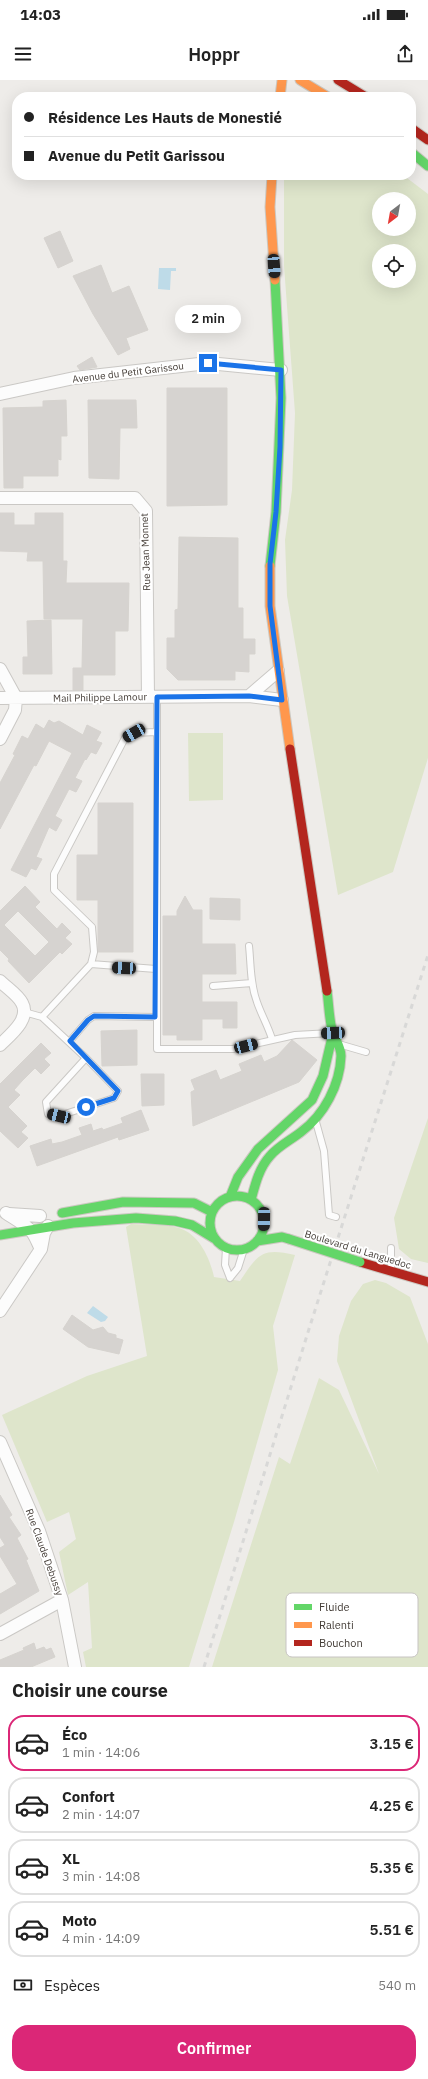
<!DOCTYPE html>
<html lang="fr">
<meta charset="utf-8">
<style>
:root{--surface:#fff;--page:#f2f2f2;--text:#222;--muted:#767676;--line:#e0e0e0;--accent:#db2777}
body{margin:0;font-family:"IBM Plex Sans",sans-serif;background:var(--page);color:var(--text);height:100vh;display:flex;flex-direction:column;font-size:15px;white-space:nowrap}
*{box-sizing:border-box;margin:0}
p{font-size:13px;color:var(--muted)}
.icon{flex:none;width:22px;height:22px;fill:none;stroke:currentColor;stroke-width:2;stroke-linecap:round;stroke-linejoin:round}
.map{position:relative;height:1587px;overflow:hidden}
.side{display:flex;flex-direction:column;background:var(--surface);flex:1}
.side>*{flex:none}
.guide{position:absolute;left:12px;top:12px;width:404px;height:88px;border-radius:16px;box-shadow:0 4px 16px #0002;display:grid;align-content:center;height:88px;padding:0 12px;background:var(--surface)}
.needle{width:26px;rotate:211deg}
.fabs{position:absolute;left:372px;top:112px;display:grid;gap:8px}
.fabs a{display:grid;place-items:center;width:44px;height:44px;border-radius:50%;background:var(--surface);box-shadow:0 4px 16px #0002;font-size:20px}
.end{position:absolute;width:18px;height:18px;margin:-9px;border:5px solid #1a73e8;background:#fff;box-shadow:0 0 0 2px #fff}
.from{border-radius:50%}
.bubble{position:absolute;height:28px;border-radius:14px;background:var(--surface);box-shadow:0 4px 16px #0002;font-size:13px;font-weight:600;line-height:28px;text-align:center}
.car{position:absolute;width:12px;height:24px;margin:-12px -6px;border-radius:5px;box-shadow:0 0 3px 1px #0007;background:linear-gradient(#222 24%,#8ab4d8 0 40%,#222 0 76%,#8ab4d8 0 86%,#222 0)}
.guide b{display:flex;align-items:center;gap:14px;height:38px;font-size:15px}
.guide b+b{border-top:1px solid var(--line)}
.guide i{width:10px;height:10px;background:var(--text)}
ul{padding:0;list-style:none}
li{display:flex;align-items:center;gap:12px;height:56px;margin:0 8px 6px;padding:0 4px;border:2px solid var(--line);border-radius:16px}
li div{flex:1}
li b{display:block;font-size:15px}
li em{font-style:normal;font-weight:600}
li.active{border-color:var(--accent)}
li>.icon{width:36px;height:36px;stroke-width:1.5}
h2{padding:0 12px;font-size:18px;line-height:48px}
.pay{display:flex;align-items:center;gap:10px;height:44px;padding:0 12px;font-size:15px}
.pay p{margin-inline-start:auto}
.button{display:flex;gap:8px;margin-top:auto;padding:8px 12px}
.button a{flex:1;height:46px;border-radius:16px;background:var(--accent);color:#fff;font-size:16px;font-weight:600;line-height:46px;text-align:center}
.status{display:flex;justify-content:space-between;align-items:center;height:28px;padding:0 20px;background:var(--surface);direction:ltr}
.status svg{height:11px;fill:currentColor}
header{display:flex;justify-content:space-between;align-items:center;height:52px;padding:0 12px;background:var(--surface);font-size:18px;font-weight:600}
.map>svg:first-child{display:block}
.green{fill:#dee5cb;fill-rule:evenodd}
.water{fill:#bedbe8}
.building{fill:#d6d3d0;stroke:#d6d3cf;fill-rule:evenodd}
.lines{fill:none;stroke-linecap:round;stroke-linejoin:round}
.lane-casing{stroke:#cac8c5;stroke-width:8}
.street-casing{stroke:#cac8c5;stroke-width:14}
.fast-casing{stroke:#ccc8c1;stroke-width:11}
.slow-casing{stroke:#ccc8c1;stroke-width:11}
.jam-casing{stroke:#ccc8c1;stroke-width:11}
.lane{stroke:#fcfcfc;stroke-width:6}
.street{stroke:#fcfcfc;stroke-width:12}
.fast{stroke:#63d668;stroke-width:9}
.slow{stroke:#ff974d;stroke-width:9}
.jam{stroke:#b3261e;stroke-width:9}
.rail{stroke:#d8d8d7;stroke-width:3;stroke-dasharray:5 5;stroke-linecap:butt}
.fast-bridge-casing{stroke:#ccc8c1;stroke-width:11;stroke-linecap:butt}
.fast-bridge{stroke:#63d668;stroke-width:9}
.route{stroke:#1a73e8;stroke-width:5}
.labels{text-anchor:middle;stroke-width:4;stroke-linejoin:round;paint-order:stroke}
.street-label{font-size:10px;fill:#433c36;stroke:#fff}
.key{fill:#fff;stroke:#c7c4c3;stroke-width:1}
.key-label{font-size:11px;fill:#433c36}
</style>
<div class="status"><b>14:03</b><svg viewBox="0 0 49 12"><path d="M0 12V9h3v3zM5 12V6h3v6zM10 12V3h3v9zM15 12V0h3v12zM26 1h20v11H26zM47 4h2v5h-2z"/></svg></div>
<header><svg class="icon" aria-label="menu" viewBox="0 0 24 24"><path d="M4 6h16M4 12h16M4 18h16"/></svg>Hoppr<svg class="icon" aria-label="share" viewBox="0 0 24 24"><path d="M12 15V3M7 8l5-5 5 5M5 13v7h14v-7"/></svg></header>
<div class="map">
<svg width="428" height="1587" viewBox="0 0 428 1587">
<rect width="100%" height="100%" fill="#eeece9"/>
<!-- green -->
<path class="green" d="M284,95H403L428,114V678L393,792L338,815L287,516L285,460L292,410L295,333L284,186ZM379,119H409V149H379ZM379,171H409V201H379Z
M188,653H223V720L189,721Z
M428,1038V1183L411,1179L399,1169L394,1138Z
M131,1144C145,1145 166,1144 179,1148C199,1154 210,1178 214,1197L240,1201C258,1174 262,1167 295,1175L273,1246L278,1290L234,1442L189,1587H86L83,1572L92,1568L88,1502L68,1515L59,1472L76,1459L69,1432L47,1442L2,1335L87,1296L147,1276L126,1147Z
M375,1200L386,1203L410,1217L428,1264V1587H212L279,1377L290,1384L319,1298L339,1310L379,1394L337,1281L339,1256L351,1221L363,1204Z"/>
<!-- water -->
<path class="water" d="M159,188H176V191H171L170,210L158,209Z
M93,1226L108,1237L105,1241L101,1242L87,1233Z"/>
<!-- building -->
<path class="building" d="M60,151L73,181L58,188L44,158Z
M101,185L112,213L129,206L148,250L126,258L130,269L118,275L93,234L73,196Z
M92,277L97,287L80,290L77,286Z
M167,308H227V425L167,426Z
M66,320L67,356H61V380L58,379V396H23V408H4L3,328L43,327V321Z
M88,320H136L137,348H120L119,399L89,398Z
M0,433H14V445H35V433H63V481H67L66,503H129L128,551H115V595H83V610H73V588H82L83,539H44L43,481H27L28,472L0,471Z
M179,457L238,458V528H243V559H255V574H249V592L235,591V600H178L167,589V558H175V530L178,529Z
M51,540L52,594H23V577H28L27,541Z
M49,640L54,643L59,641L83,655L87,645L101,652L96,661L102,663L96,674L91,672L86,680L85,679L75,698L82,701L76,712L69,709L55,736L62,740L56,751L49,747L36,777L42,779L36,790L31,788L26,797L11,790L72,673L49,661L36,686L34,685L0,749V703L15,675L13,674L22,656L28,659L36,644L44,649Z
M98,723H133V872H98V820H77V775H98Z
M25,806L40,822L35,827L57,849L62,843L71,852L65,858L72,864L62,874L60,872L29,903L8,881L9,879L0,870V831ZM18,831L49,862L35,876L4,845Z
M185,816L193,830H202V864H235L236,894H202V922H237V948H223V939H202V960H177V955H163V836H177V831Z
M210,818L240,819V840L210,839Z
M137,950V985L102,986L101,951Z
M292,960L317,980L299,1002L193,1046L191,1012L195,1010L191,1000L216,990L220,1000L242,991L239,984L261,975L264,982L277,976Z
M41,963L51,973L44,979L50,985L41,994L35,988L22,1001L14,1010L20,1015L8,1027L27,1046L21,1052L28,1058L18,1068L0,1051V1004Z
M141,994H164V1025L142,1026Z
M141,1030L149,1050L119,1060L118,1057L37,1086L30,1066L51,1059L52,1064L62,1062L82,1055L79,1048L91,1044L93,1051L102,1048L103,1050L123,1043L121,1038Z
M72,1235L93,1250L103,1247L108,1253L116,1255V1258L123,1260L119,1274L88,1267L63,1249Z
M0,1415L12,1435L9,1437L21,1455L17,1458L28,1479L26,1480L39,1511L0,1534V1514L17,1504L0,1476V1468L5,1465L0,1457Z
M34,1563L36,1570L44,1567L46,1570L51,1568L55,1577L31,1587H0V1580L24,1570L23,1568Z"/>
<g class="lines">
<defs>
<path id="lane" d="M157,617V969H233L295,955L331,953
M249,866C251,884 250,904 257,922C261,934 268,946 272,959
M91,884L156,889
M213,906L252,903
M24,932L42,937L86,978L46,1022L48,1034L59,1036L114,1018L118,1011L86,978
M42,937L91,884L94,872L92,847L54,810V794L125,658L134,653L156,652
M70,961L88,940L94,936L155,937
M342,965L366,972
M316,1042L324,1071L329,1135L336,1137
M226,1168L225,1185L230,1198
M391,1189V1168
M230,1198L238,1188L244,1169"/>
<path id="street" d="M0,314L74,298L208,283L281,290
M0,418H135L146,431L148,617
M0,589L16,618L15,630L0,659
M249,616L278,591
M0,618L249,616L282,620
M0,901C7,908 18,915 22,923C31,939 10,955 0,965
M6,1133C15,1139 25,1144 32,1152C36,1157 38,1164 41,1169
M9,1134L40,1136
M0,1231L41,1169L44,1153L48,1146
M0,1362L39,1451L62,1520L75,1587
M0,1554L62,1520"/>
<path id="fast" d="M411,72L428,86
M270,486L276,432L281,318L275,200
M210 1143a27 27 0 1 1 54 0a27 27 0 1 1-54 0Z
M230,1117L238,1097L258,1069L312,1020L323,996L333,953
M251,1120C255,1105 259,1088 270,1076C278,1066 291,1060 301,1052C324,1035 340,1005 341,976C341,967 336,961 333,953C329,941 329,925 327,911
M62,1133L123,1122L194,1123L212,1132
M0,1155L73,1143L136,1138L175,1141L192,1145L215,1159
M257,1161L282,1157L289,1159"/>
<path id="slow" d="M300,0L328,17
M280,17L282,0
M272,95L270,127L275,200
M270,486V526L290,669"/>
<path id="jam" d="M338,0L366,17
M411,48L428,60
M290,669L327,911
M360,1182L428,1202"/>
</defs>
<!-- lane casing -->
<use href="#lane" class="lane-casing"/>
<!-- street casing -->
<use href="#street" class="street-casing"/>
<!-- fast casing -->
<use href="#fast" class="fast-casing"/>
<!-- slow casing -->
<use href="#slow" class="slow-casing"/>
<!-- jam casing -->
<use href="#jam" class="jam-casing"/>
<!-- lane -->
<use href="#lane" class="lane"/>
<!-- street -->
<use href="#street" class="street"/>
<!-- fast -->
<use href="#fast" class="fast"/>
<!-- slow -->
<use href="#slow" class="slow"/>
<!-- jam -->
<use href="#jam" class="jam"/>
<!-- rail -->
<path class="rail" d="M204,1587L309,1249L428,875"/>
<defs>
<path id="fast-bridge" d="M289,1159L360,1182"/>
</defs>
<!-- fast-bridge casing -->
<use href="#fast-bridge" class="fast-bridge-casing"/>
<!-- fast-bridge -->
<use href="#fast-bridge" class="fast-bridge"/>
</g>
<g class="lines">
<!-- route -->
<path class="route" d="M86,1027L114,1018L118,1011L70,961L88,940L94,936L155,937L157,617L249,616L282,620L270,526V484L276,432L280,367L281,290L208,283"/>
</g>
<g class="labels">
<!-- street labels -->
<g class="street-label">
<text transform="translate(128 292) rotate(-7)" y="4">Avenue du Petit Garissou</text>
<text transform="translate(145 472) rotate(-92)" y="4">Rue Jean Monnet</text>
<text transform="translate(100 617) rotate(-1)" y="4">Mail Philippe Lamour</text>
<text transform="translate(358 1169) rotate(17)" y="4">Boulevard du Languedoc</text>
<text transform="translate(45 1472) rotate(70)" y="4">Rue Claude Debussy</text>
</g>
</g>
<!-- legend -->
<rect x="286" y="1513" width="132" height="64" rx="6" class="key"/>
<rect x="294" y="1524" width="18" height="6" fill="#63d668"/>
<rect x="294" y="1542" width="18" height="6" fill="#ff974d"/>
<rect x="294" y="1560" width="18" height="6" fill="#b3261e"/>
<g class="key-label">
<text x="319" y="1531">Fluide</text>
<text x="319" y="1549">Ralenti</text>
<text x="319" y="1567">Bouchon</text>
</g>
</svg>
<div class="fabs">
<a><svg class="needle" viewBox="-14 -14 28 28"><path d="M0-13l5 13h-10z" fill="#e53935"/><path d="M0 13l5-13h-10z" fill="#767676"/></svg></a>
<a><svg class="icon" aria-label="locate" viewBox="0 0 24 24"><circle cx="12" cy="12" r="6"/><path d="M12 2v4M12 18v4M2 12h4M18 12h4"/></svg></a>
</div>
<i class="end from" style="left:86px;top:1027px"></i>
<i class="end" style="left:208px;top:283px"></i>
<div class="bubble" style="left:175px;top:225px;width:66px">2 min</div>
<i class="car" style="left:274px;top:186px;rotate:176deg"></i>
<i class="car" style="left:134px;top:653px;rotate:240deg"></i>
<i class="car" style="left:124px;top:888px;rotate:273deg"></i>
<i class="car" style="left:333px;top:953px;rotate:267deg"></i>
<i class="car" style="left:246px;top:966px;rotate:75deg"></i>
<i class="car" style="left:59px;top:1036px;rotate:283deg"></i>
<i class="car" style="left:264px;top:1139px;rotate:181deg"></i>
<div class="guide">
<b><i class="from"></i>Résidence Les Hauts de Monestié</b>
<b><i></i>Avenue du Petit Garissou</b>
</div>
</div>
<section class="side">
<h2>Choisir une course</h2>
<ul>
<li class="active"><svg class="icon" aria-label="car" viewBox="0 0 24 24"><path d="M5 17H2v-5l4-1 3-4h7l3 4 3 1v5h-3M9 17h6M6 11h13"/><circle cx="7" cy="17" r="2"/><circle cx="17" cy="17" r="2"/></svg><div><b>Éco</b><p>1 min · 14:06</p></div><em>3.15 €</em></li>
<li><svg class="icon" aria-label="car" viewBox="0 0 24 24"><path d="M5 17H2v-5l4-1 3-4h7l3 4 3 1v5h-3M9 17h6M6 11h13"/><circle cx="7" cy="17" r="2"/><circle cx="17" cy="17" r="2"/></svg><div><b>Confort</b><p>2 min · 14:07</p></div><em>4.25 €</em></li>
<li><svg class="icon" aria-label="car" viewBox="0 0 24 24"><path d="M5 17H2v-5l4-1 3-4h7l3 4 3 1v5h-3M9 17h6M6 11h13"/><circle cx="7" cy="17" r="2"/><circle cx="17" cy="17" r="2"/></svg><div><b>XL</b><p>3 min · 14:08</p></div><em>5.35 €</em></li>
<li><svg class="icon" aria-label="car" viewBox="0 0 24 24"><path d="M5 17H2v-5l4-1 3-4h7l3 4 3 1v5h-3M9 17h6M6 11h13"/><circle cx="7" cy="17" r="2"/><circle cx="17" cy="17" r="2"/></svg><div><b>Moto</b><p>4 min · 14:09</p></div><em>5.51 €</em></li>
</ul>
<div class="pay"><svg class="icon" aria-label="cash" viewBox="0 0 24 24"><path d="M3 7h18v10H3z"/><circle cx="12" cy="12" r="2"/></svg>Espèces<p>540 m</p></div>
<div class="button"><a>Confirmer</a></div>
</section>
